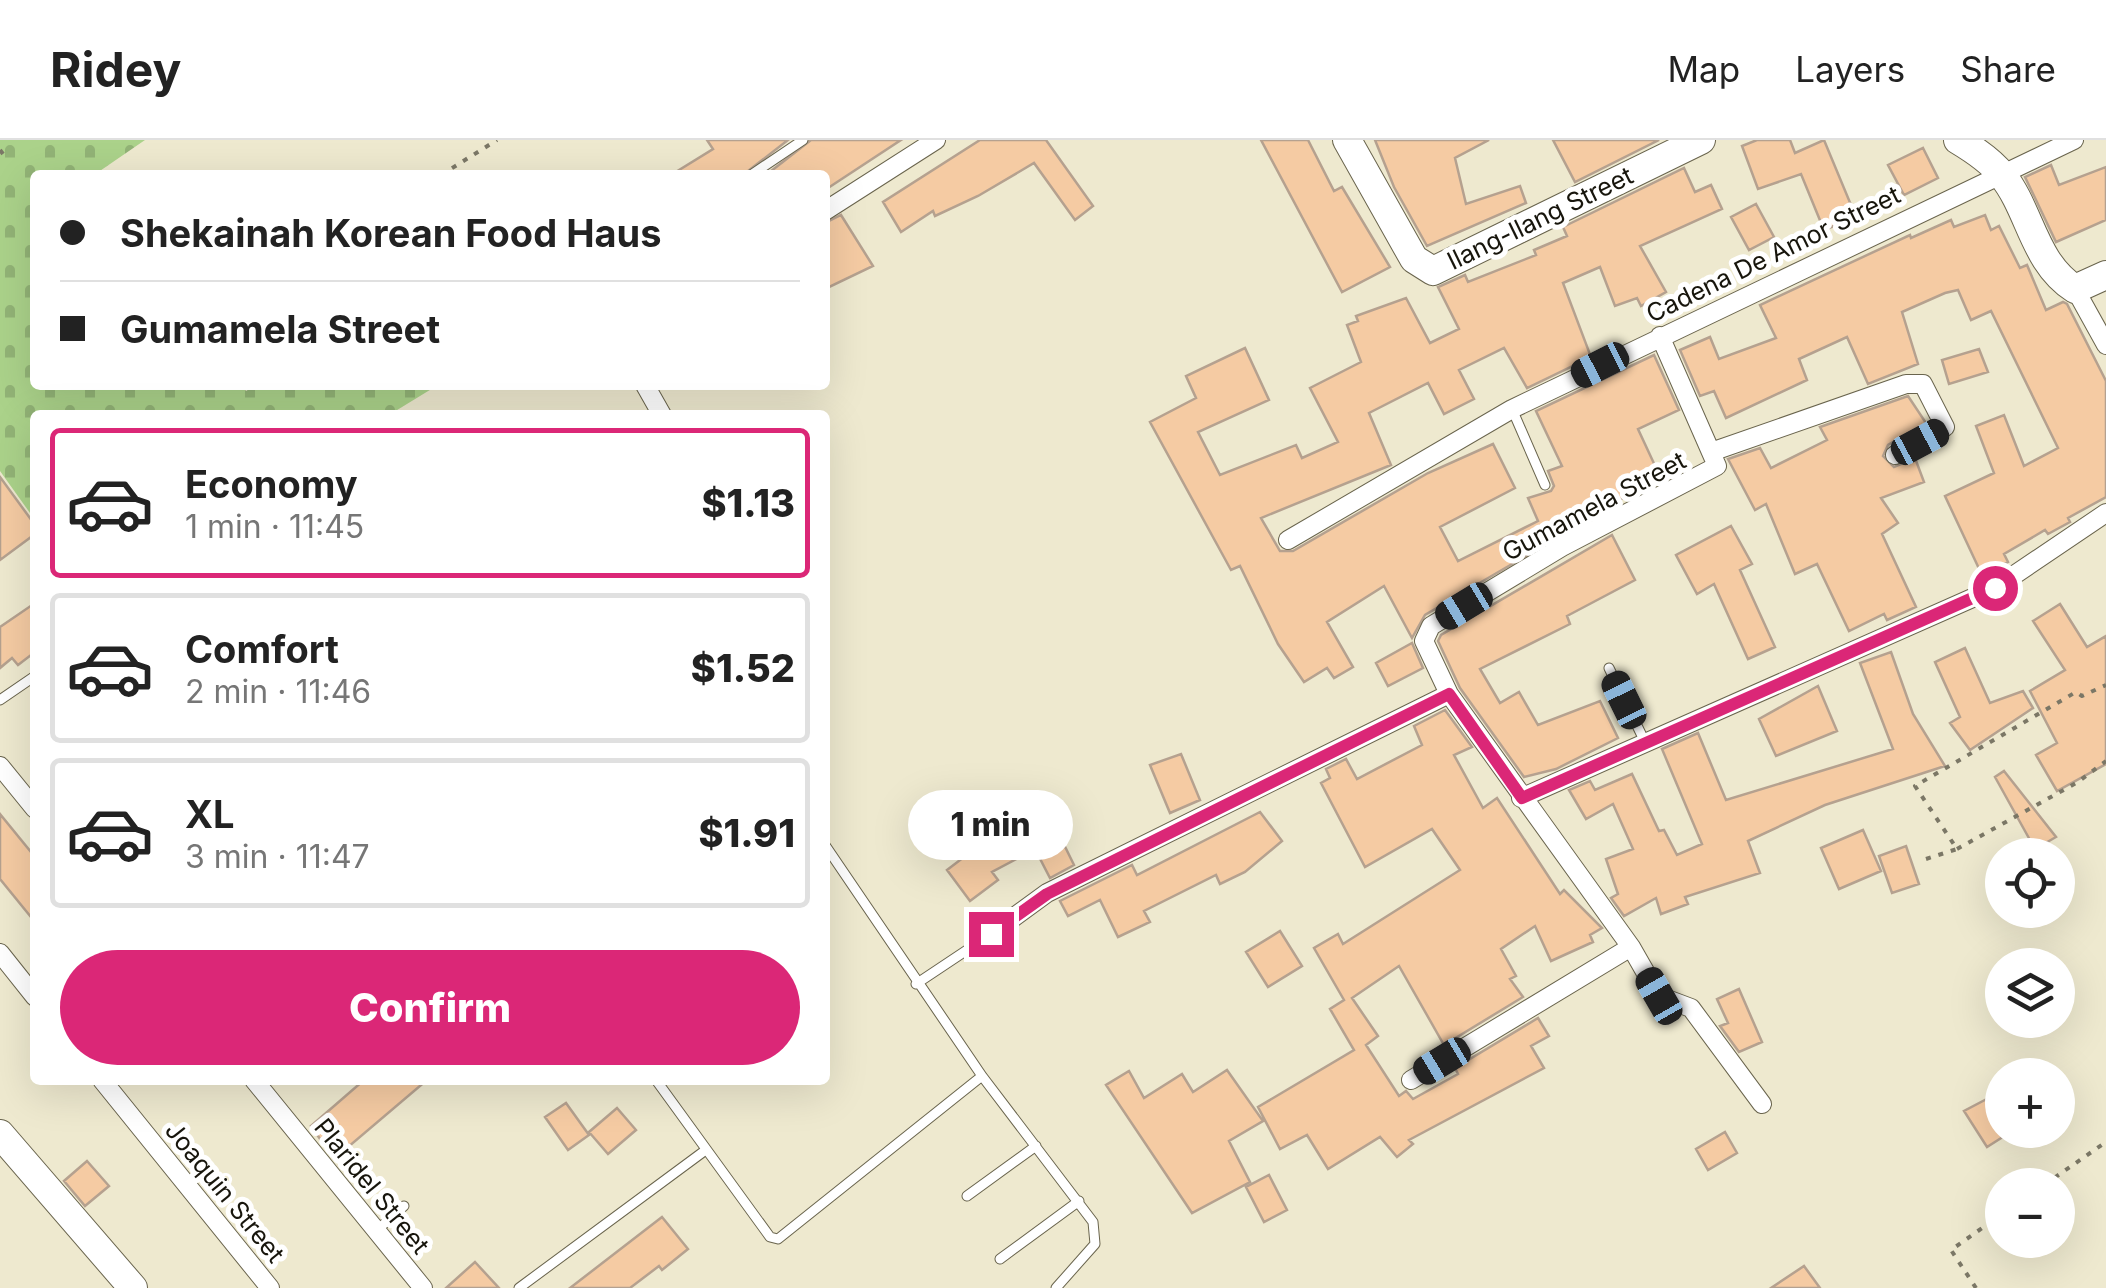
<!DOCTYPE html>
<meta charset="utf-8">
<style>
:root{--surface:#fff;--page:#f6f6f6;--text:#222;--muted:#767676;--line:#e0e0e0;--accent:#db2777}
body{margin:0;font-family:Inter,sans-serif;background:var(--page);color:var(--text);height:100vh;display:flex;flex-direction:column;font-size:38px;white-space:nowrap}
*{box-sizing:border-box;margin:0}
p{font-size:32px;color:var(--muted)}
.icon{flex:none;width:55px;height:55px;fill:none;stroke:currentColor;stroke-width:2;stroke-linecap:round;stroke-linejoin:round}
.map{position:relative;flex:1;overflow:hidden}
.drawer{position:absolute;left:30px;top:270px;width:800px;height:675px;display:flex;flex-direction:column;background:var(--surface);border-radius:10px;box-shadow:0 10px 40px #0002}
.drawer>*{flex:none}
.banner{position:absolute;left:30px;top:30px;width:800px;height:220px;border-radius:10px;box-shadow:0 10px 40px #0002;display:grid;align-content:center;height:220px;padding:0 30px;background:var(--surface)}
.tools{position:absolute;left:1985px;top:698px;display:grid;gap:20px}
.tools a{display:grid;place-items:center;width:90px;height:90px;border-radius:50%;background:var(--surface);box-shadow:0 10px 40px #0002;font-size:50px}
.end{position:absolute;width:45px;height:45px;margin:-22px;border:12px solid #db2777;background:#fff;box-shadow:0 0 0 5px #fff}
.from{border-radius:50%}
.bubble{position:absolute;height:70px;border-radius:35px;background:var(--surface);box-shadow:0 10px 40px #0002;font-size:32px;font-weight:800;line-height:70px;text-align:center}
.car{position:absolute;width:30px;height:60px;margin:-30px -15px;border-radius:12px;box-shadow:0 0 8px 2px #0007;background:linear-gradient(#222 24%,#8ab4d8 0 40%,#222 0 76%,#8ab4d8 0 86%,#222 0)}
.banner b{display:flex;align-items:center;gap:35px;height:95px;font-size:38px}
.banner b+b{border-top:2px solid var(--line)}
.banner i{width:25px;height:25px;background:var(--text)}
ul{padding:18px 0 0;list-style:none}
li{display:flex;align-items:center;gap:30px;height:150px;margin:0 20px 15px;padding:0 10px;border:5px solid var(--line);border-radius:10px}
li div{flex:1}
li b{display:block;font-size:38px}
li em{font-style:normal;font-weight:800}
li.on{border-color:var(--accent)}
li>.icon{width:90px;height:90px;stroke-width:1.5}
.cta{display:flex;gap:20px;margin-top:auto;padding:20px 30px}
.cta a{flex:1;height:115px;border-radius:60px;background:var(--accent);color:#fff;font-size:40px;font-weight:800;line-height:115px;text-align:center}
header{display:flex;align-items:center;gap:60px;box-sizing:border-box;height:140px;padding:0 50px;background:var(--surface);border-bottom:2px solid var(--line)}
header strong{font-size:48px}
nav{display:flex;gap:55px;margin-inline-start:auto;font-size:35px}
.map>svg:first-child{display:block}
.cemetery{fill:url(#cemetery-stones)}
.building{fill:#f5cba3;stroke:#b5a18f;stroke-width:2.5}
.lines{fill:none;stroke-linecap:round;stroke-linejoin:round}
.service-casing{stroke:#69644d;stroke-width:11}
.minor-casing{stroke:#69644d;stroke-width:20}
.secondary-casing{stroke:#69644d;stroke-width:30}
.path{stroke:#7b7766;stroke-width:4;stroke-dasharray:5 8;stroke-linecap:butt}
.service{stroke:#fff;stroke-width:9}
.minor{stroke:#fff;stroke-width:18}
.secondary{stroke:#fff;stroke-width:28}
.route{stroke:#db2777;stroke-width:12}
.labels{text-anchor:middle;stroke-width:10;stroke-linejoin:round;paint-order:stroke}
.street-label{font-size:25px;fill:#17150c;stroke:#fff}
</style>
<header>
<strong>Ridey</strong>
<nav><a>Map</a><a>Layers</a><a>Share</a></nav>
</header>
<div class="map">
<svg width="2106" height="1148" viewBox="0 0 2106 1148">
<defs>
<pattern id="cemetery-stones" width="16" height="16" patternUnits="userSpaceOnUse" patternTransform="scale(2.5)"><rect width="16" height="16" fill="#abd28a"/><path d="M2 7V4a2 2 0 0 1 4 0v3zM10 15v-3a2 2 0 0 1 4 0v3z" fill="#92b376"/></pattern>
</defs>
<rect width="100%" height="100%" fill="#eee9cf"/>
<!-- cemetery -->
<path class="cemetery" d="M0,0H145L94,35H35V245H242L246,251L256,245H438L389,275H35V380L0,331Z"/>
<!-- building -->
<path class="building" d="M707,0H788L743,35H671L713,9Z
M811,0H901L825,50V35H766Z
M980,0H1046L1093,66L1075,80L1034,23L978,56L935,76L933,71L901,92L883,62Z
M1261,0H1308L1334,51L1342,47L1390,127L1342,152Z
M1375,0H1489L1455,18L1466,64L1520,46L1526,63L1427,106L1394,47Z
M1553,0H1659L1575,42Z
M1757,0H1790L1795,13L1824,0L1856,77L1824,90L1801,34L1758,49L1742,6Z
M1923,8L1938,38L1904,55L1888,25Z
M2051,25L2059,45L2106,27V80L2056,102L2025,37Z
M1684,28L1695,52L1711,45L1722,69L1640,106L1666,152L1641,166L1637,158L1615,166L1600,127L1563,143L1591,217L1527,248L1504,208L1459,230L1474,259L1444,274L1428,243L1369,273L1391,325L1261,378L1280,411H1293L1428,333L1493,304L1515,348L1440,387L1458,421L1538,381L1528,358L1551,351L1554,346L1548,331L1562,326L1536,271L1654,215L1679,270L1638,289L1657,330L1672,324L1675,334L1600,369L1601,372L1425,475L1412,498L1384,446L1327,482L1353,527L1334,538L1327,528L1304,542L1278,504L1240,426L1231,430L1150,282L1196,258L1186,236L1245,208L1269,260L1198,292L1220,335L1296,305L1302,318L1338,302L1310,248L1361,222L1347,185L1358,181L1356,176L1406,158L1430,203L1459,189L1438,147L1465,135L1468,142L1536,115L1534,110L1567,96L1563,87Z
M1756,64L1774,97L1749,110L1731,77Z
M841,75L873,126L825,149V83Z
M1985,75L1991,90L1999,86L2020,128L2027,125L2046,170L2063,162L2067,164L2106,241V357L2068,378L2070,382L2048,394L2045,390L2004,414L2008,422L1982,435L1945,356L1994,333L1976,286L2004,275L2024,326L2058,308L1991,171L1971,180L1958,150L1945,153L1902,172L1918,224L1868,244L1847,197L1799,219L1807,240L1726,278L1714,251L1700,256L1680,210L1710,197L1719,219L1776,198L1760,165L1910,95L1911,98L1951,80L1954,87Z
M1979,209L1988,232L1949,244L1942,220Z
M1908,256L1926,283L1888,305L1883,316L1894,327L1915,318L1924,342L1881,358L1898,383L1882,394L1916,467L1887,480L1884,474L1849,491L1817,424L1795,434L1766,364L1755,370L1728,319L1760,308L1771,328L1827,300L1820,287Z
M0,337L35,385V394L0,420Z
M1731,386L1752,424L1740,430L1775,507L1748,519L1714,444L1697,454L1676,415Z
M1612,395L1635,440L1567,476L1570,484L1480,529L1500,563L1519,552L1538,585L1600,561L1618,598L1556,629L1524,637L1460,548L1438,501L1441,495Z
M35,463V512L18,525L12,518L0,528V487Z
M2060,464L2087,507L2106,496V624L2057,651L2036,615L2057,603L2030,551L2065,530L2033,481Z
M1412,503L1423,528L1388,546L1376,523Z
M1965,508L1990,563L2023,551L2033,568L1970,610L1950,583L1960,577L1935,522Z
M1891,512L1913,574L1945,626L1825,665L1748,701L1760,733L1685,757L1688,764L1661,774L1656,758L1624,776L1611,758L1618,754L1606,719L1633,709L1613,664L1586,679L1569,650L1590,641L1595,650L1632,634L1659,691L1664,690L1677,715L1702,704L1662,609L1698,593L1726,660L1893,609L1860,523Z
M1818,546L1837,591L1776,616L1759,579Z
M1445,570L1472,607L1454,615L1483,668L1497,658L1560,754L1564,750L1602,788L1590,795L1593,802L1551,821L1535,786L1501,809L1516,836L1510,839L1523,857L1444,905L1399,826L1352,858L1378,896L1366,905L1399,956L1406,951L1413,959L1458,934L1455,928L1538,878L1549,896L1531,906L1544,928L1409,1000L1413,1004L1397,1017L1380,997L1328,1029L1307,995L1280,1009L1258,967L1354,910L1330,869L1344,860L1314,808L1338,794L1343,804L1460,730L1432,689L1365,727L1321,643L1330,638L1326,629L1346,619L1357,639L1422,605L1414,586Z
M1181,614L1200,660L1170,673L1150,625Z
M2004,631L2056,697L2035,709L1995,637Z
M1047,670L1074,725L1050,738L1035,709L992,732L998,740L970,761L947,730L981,704Z
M1260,672L1282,701L1245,732L1220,744L1216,735L1144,771L1150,782L1118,797L1100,760L1068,776L1060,761L1132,725L1137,735Z
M0,674L35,717V782L0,739Z
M1863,690L1881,731L1839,749L1821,708Z
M1906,706L1919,744L1892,753L1879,716Z
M1280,791L1302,826L1268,847L1246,812Z
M1739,849L1762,902L1739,912L1720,886L1728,883L1717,859Z
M1227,930L1263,981L1229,1001L1250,1042L1192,1073L1106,945L1129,931L1144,958L1182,934L1193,952Z
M364,940H427L334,1019L311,986Z
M2002,951V990L2009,993L1987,1007L1964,971Z
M566,963L589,995L568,1010L545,977Z
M617,968L636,990L608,1014L589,992Z
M1725,992L1737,1013L1708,1030L1696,1009Z
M87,1021L109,1046L85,1066L64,1041Z
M1269,1035L1287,1070L1264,1082L1246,1047Z
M662,1077L688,1109L662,1130L659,1126L630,1148H570Z
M475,1122L499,1148H446Z
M1804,1126L1820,1148H1771Z"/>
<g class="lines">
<defs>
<path id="service" d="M751,35L803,0
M1512,269L1545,345
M1609,528L1645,602
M0,560L35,536
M916,844L991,794
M982,936L1093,1082L1095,1104L1056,1148
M656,940L770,1097L778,1099L982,936L825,705
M967,1056L1036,1006
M376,1091L404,1066
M1000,1119L1079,1061
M519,1148L703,1012"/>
<path id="minor" d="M825,71L936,0
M2075,149L2106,205
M1660,196L1717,326L1562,407L1431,486L1424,501L1449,554L1631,807L1659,856L1691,868L1762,964
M645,245L662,275
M1714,311L1906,244H1923L1945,287L1895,315
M1288,400L1512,269L2074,0
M0,626L35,669
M1521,658L1995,448L2106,373
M991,794L1047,753L1449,554
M0,813L35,857
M102,940L270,1148
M254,940L423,1148
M1411,940L1631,807"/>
<path id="secondary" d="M1347,0L1414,119L1433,131L1701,0
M1958,0C1973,9 1991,21 2002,35C2031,71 2033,122 2075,149L2106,135
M0,994L133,1148"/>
</defs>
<!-- service casing -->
<use href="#service" class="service-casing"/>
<!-- minor casing -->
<use href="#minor" class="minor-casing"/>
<!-- secondary casing -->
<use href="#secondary" class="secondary-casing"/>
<!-- path -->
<path class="path" d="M0,10L3,14
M441,35L497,0
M1957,709L2078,642L2106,621
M1926,719L1957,709L1915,646L2076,552L2082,556L2106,545
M2044,1045L2106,1002
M1976,1148L1951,1110L2002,1074"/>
<!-- service -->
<use href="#service" class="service"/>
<!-- minor -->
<use href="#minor" class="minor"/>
<!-- secondary -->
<use href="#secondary" class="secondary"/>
</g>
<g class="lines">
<!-- route -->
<path class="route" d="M991,794L1047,754L1449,554L1522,658L1995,448"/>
</g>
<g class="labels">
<!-- street labels -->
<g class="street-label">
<text transform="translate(1540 78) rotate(-26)" y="9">Ilang-Ilang Street</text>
<text transform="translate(1773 114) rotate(-26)" y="9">Cadena De Amor Street</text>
<text transform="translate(1594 366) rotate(-28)" y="9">Gumamela Street</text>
<text transform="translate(372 1046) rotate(51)" y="9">Plaridel Street</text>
<text transform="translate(225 1052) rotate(51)" y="9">Joaquin Street</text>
</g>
</g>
</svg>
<div class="tools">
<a><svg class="icon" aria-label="locate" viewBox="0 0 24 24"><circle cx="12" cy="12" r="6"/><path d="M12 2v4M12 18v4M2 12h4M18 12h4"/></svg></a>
<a><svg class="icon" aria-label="layers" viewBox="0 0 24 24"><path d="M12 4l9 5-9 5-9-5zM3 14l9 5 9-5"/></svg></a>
<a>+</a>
<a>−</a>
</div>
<i class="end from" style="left:1995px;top:448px"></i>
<i class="end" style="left:991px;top:794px"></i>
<div class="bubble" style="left:908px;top:650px;width:165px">1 min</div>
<i class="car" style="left:1600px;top:225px;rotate:243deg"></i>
<i class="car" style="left:1920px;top:302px;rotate:62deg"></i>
<i class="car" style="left:1464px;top:466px;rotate:239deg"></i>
<i class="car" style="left:1624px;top:560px;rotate:334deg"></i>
<i class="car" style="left:1659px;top:856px;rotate:330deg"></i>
<i class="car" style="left:1442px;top:921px;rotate:239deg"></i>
<div class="banner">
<b><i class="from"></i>Shekainah Korean Food Haus</b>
<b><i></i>Gumamela Street</b>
</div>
<section class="drawer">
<ul>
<li class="on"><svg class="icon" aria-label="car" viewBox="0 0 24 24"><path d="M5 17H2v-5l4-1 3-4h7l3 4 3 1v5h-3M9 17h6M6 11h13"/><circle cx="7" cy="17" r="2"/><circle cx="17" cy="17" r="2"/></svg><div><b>Economy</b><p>1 min · 11:45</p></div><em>$1.13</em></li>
<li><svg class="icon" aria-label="car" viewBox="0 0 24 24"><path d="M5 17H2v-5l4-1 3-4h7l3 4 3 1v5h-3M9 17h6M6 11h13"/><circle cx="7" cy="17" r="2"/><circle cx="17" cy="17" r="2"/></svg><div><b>Comfort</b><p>2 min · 11:46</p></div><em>$1.52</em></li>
<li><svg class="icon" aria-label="car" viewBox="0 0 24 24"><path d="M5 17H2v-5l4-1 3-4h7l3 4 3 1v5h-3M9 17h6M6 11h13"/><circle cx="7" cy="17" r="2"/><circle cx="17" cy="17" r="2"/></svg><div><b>XL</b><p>3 min · 11:47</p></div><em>$1.91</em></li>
</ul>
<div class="cta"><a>Confirm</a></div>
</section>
</div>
